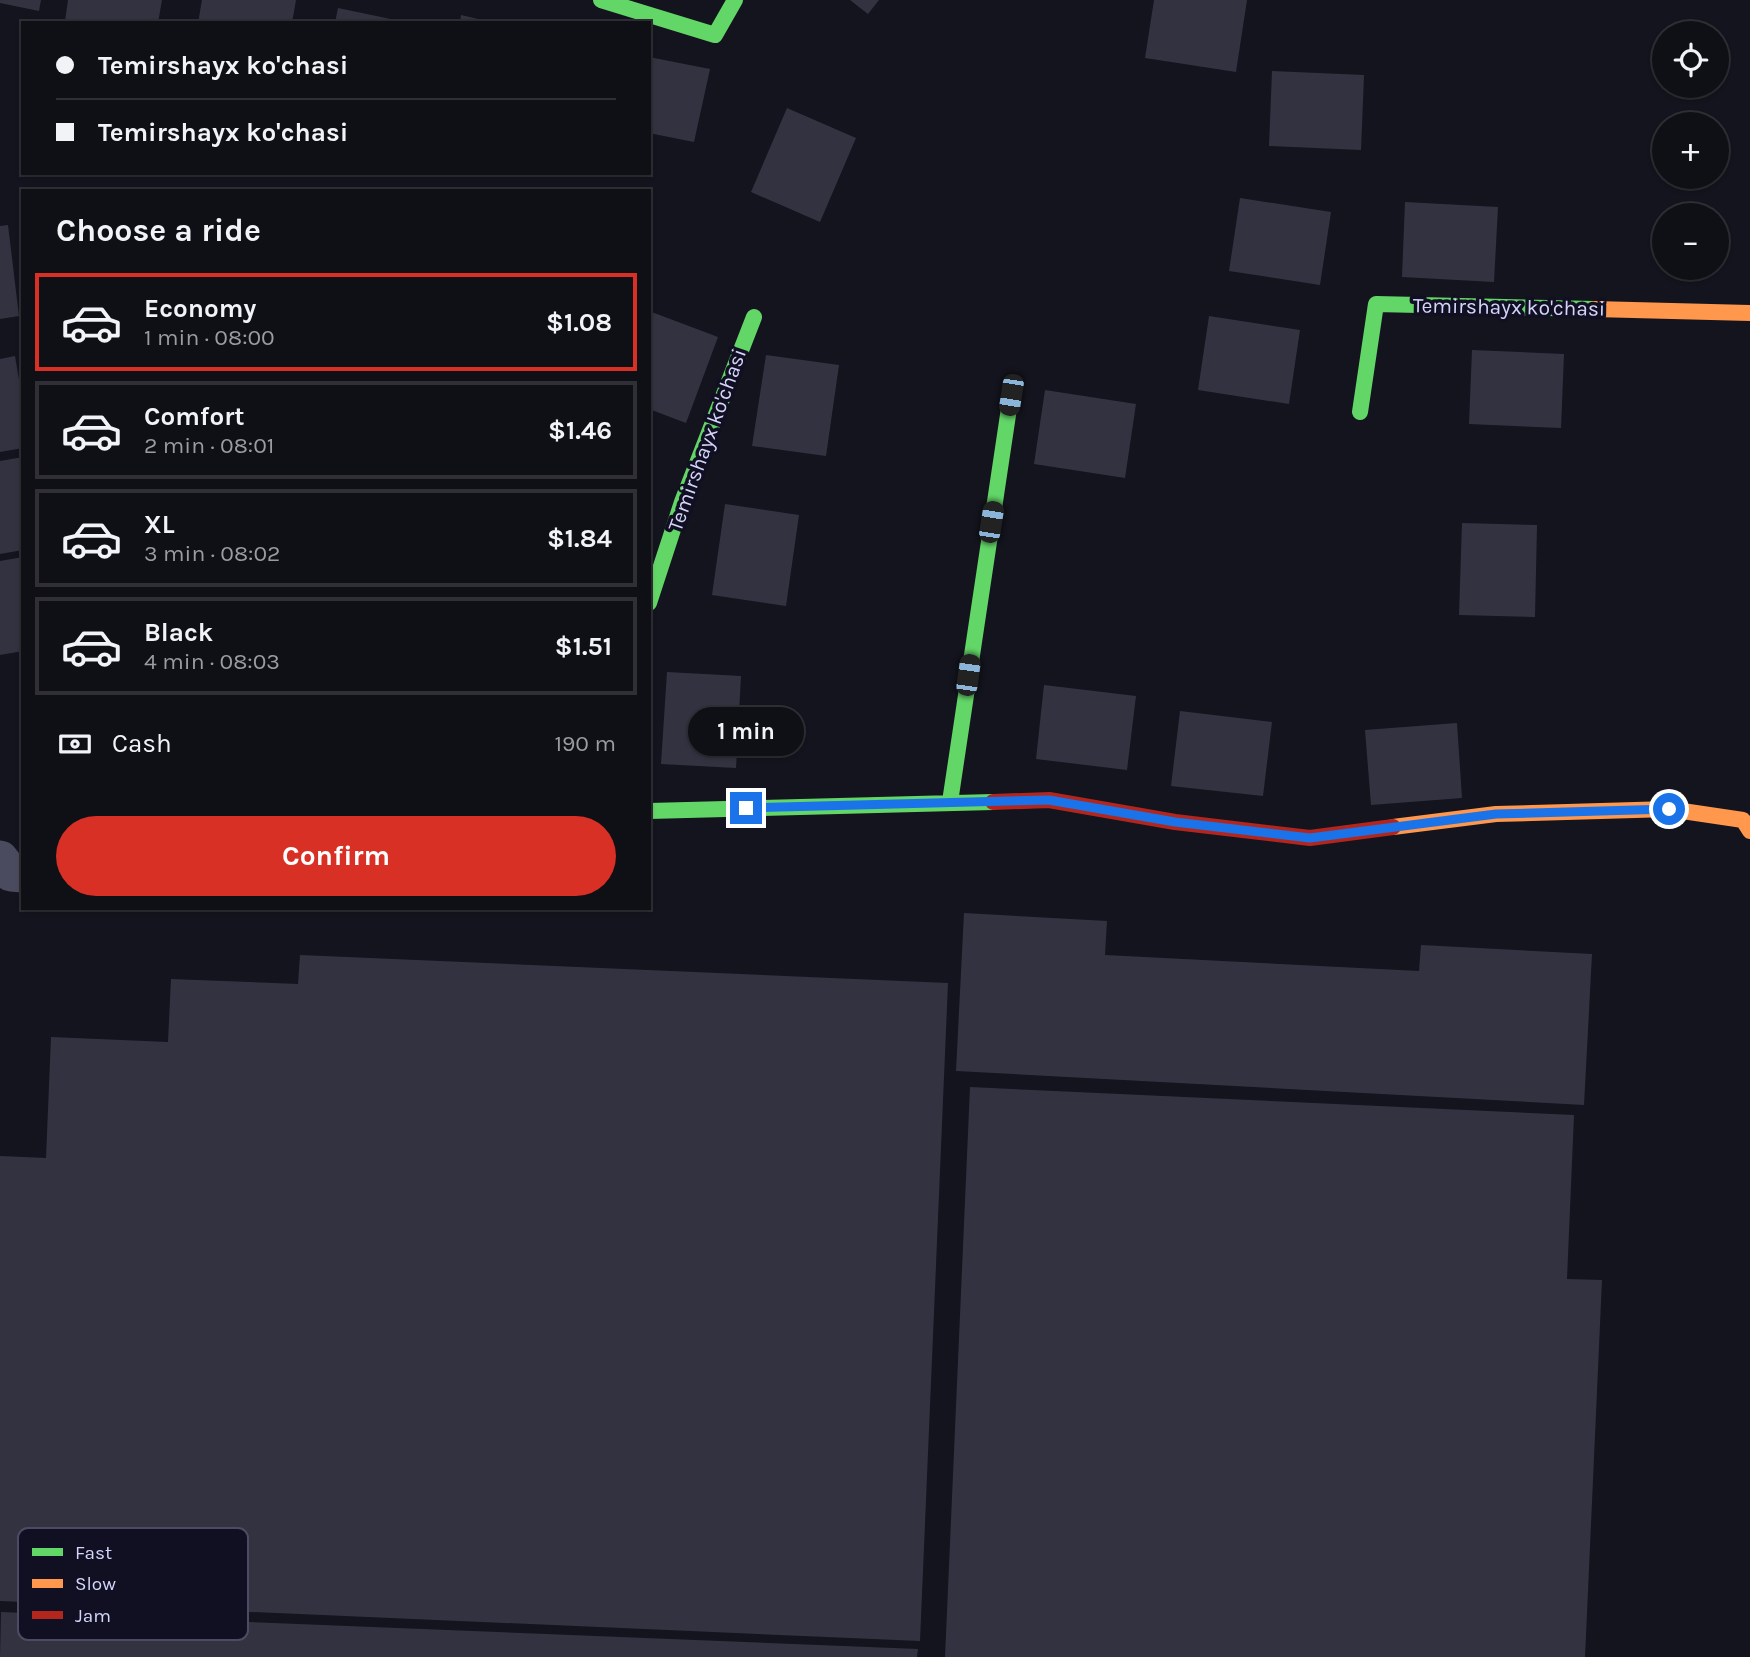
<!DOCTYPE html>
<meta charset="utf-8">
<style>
:root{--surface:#0f0f16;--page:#1d1d23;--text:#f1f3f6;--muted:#9b9ca1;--line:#2f2f35;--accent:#d93025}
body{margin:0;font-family:Karla,sans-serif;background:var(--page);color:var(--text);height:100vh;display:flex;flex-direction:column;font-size:26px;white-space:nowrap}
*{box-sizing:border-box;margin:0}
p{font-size:23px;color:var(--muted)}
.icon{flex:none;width:38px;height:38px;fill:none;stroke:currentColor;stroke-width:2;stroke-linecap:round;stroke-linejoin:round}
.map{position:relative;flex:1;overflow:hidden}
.side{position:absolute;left:21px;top:189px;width:630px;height:721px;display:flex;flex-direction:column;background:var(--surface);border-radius:0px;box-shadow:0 2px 5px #0004,0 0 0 2px var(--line)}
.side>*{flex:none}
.guide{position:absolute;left:21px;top:21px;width:630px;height:154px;border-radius:0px;box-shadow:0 2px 5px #0004,0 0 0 2px var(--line);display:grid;align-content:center;height:154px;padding:0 35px;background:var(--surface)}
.buttons{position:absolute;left:1652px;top:21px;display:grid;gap:14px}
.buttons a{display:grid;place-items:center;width:77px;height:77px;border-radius:50%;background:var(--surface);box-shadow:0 2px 5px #0004,0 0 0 2px var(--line);font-size:35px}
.end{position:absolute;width:32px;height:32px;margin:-16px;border:9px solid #1a73e8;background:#fff;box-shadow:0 0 0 4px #fff}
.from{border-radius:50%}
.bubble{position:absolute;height:49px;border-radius:24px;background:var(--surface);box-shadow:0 2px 5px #0004,0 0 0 2px var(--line);font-size:23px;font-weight:700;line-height:49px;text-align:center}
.car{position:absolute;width:21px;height:42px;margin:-21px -10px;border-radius:9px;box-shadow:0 0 5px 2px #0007;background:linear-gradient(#222 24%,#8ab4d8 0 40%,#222 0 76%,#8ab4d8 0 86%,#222 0)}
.guide b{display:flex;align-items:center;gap:24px;height:66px;font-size:26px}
.guide b+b{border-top:2px solid var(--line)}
.guide i{width:18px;height:18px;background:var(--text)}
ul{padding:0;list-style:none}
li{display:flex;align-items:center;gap:21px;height:98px;margin:0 14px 10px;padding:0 21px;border:4px solid var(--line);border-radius:0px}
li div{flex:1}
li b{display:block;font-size:26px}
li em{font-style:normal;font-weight:700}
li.selected{border-color:var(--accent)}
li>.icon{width:63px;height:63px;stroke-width:1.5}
h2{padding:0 35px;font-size:32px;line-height:84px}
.pay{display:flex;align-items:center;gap:18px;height:77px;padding:0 35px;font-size:26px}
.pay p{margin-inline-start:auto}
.action{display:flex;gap:14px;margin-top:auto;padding:14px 35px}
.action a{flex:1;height:80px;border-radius:42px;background:var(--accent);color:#fff;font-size:28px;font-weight:700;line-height:80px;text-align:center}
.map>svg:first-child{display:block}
.building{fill:#333240}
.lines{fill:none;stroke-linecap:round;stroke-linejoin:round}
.street{stroke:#4a4b5e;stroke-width:37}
.fast{stroke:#63d668;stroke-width:16}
.slow{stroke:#ff974d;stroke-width:16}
.jam{stroke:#b3261e;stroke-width:16}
.route{stroke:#1a73e8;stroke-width:9}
.labels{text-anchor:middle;stroke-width:7;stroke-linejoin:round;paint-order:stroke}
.street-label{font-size:21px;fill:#d5d5fc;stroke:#111022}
.key{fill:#111022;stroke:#4c4b63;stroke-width:2}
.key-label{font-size:19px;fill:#d5d5fc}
</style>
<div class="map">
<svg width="1750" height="1657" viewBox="0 0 1750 1657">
<rect width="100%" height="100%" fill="#14141e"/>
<!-- building -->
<path class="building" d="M0,0H41L39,11L0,3Z
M68,0H162L158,23L65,21Z
M202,0H296L292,23H198Z
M850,0H879L868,14Z
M1154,0H1247L1236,72L1145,58Z
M338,8L405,22V23H335Z
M461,15L491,22V23H460Z
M649,57L710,69L694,142L649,133Z
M1272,71L1364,75L1361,150L1269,146Z
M787,108L856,138L820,222L751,192Z
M1240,198L1331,212L1320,285L1229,271Z
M1405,202L1498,207L1494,282L1402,277Z
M8,225L19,316L0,319V226Z
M649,311L718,337L686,423L649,409Z
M1209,316L1300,330L1289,404L1198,390Z
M1472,350L1564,354L1561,428L1469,424Z
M766,355L839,365L826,456L752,446Z
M15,356L23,403V448L0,452V359Z
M1045,390L1136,404L1125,478L1034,464Z
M23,457V550L0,554V461Z
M725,504L799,515L786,606L712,595Z
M1462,523L1537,525L1535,617L1459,615Z
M23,557V651L0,655V561Z
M667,672L741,676L736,768L661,764Z
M1044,685L1136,696L1127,770L1036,759Z
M1180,711L1272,722L1263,796L1171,786Z
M1457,723L1462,798L1371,805L1365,730Z
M964,913L1107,921L1105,955L1419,971L1421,945L1592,954L1584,1105L956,1071Z
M300,955L948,983L920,1641L0,1601V1156L46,1158L51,1037L168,1042L171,979L298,984Z
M970,1087L1574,1115L1567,1279L1602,1280L1585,1657H945Z
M1,1612L918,1649L917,1657H0Z"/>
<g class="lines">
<!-- street -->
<path class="street" d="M0,859L11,873L23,874"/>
<!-- fast -->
<path class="fast" d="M601,0L715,35L735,0
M1360,412L1376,304L1594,309
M649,603L682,502L754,317
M950,802L1011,395
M649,811L993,802"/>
<!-- slow -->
<path class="slow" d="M1594,309L1750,313
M1393,827L1496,814L1669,809L1743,820L1750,831"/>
<!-- jam -->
<path class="jam" d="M993,802L1049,800L1175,822L1310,838L1393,827"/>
</g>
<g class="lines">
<!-- route -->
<path class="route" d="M746,808L1049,800L1175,822L1310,838L1496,814L1669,809"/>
</g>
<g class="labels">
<!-- street labels -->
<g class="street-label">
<text transform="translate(1509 307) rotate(1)" y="7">Temirshayx ko'chasi</text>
<text transform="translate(707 440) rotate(-70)" y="7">Temirshayx ko'chasi</text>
</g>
</g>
<!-- legend -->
<rect x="18" y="1528" width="230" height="112" rx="10" class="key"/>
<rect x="32" y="1548" width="31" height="8" fill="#63d668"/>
<rect x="32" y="1579" width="31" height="9" fill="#ff974d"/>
<rect x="32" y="1611" width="31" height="8" fill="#b3261e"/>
<g class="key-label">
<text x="75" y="1559">Fast</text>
<text x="75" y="1590">Slow</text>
<text x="75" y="1622">Jam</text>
</g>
</svg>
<div class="buttons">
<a><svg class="icon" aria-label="locate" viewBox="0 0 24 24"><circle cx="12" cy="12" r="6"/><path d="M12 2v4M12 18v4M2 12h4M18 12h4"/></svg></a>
<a>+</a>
<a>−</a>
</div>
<i class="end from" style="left:1669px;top:809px"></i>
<i class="end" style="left:746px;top:808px"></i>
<div class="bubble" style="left:688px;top:707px;width:116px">1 min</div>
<i class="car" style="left:1011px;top:395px;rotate:189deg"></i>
<i class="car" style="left:991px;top:522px;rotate:9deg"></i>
<i class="car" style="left:968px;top:675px;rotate:8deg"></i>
<div class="guide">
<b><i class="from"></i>Temirshayx ko'chasi</b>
<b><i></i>Temirshayx ko'chasi</b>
</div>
<section class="side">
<h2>Choose a ride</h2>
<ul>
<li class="selected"><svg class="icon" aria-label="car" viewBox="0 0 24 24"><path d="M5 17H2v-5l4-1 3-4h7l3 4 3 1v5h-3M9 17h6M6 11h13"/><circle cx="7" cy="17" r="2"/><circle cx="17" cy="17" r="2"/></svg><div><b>Economy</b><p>1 min · 08:00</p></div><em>$1.08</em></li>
<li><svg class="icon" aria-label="car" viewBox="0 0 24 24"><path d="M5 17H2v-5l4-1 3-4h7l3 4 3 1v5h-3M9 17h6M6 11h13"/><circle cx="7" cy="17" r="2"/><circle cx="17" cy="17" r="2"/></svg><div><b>Comfort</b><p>2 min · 08:01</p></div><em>$1.46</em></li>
<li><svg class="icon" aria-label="car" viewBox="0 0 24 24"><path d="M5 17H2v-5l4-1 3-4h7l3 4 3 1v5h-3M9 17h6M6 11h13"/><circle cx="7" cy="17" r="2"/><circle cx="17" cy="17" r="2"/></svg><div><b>XL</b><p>3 min · 08:02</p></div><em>$1.84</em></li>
<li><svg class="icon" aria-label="car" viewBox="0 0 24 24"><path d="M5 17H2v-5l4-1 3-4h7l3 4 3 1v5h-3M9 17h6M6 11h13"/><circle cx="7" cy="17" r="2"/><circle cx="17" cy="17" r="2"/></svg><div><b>Black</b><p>4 min · 08:03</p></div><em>$1.51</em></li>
</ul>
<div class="pay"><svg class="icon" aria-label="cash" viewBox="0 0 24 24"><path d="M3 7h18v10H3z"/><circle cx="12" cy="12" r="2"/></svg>Cash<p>190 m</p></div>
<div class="action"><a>Confirm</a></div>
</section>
</div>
